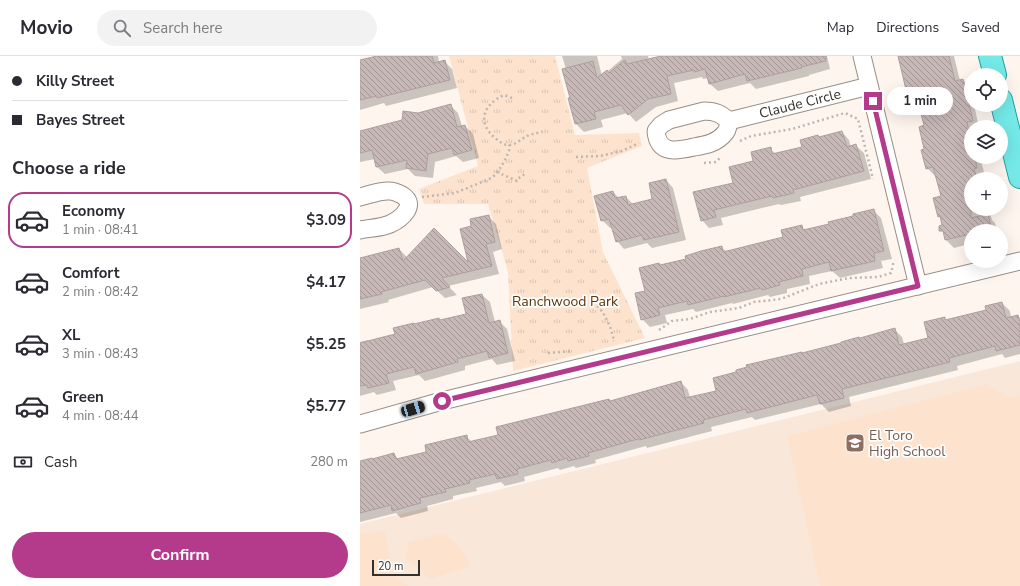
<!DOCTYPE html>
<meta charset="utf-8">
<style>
:root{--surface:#fff;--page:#f2f2f3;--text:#2b2b33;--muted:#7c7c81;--line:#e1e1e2;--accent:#b43a8c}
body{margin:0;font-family:"Nunito Sans",sans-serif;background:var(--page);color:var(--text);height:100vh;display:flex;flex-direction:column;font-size:15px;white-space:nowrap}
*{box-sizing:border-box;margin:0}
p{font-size:13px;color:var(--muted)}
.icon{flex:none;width:22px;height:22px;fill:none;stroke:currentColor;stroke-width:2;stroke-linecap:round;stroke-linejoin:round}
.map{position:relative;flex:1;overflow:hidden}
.details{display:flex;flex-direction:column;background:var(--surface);width:360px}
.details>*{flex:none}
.top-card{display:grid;align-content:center;height:88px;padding:0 12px;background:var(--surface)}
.controls{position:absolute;left:604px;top:12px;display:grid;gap:8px}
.controls a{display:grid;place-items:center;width:44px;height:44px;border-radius:50%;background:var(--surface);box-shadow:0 4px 16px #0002;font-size:20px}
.scale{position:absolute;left:12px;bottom:10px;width:48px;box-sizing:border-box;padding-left:4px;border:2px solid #34302d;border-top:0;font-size:11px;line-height:14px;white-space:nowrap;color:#34302d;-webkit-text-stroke:3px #fff;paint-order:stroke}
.end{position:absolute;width:18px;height:18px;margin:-9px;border:5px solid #b43a8c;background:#fff;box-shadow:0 0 0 2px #fff}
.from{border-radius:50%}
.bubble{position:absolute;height:28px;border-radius:14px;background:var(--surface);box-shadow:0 4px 16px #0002;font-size:13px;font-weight:700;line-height:28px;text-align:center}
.car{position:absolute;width:12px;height:24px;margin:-12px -6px;border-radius:5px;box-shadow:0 0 3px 1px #0007;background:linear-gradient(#222 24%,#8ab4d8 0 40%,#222 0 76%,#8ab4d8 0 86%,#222 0)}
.top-card b{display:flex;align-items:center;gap:14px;height:38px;font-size:15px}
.top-card b+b{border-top:1px solid var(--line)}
.top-card i{width:10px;height:10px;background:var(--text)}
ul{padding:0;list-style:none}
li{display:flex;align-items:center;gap:12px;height:56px;margin:0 8px 6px;padding:0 4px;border:2px solid transparent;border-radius:16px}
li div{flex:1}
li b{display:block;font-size:15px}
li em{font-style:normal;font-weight:700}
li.current{border-color:var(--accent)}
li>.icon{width:36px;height:36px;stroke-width:1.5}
h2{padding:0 12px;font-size:18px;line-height:48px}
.pay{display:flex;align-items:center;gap:10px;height:44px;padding:0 12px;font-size:15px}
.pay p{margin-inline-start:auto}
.cta{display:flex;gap:8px;margin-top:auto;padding:8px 12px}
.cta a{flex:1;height:46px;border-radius:24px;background:var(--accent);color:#fff;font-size:16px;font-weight:700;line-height:46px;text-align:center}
header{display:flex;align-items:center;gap:24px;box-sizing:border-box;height:56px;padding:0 20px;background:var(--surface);border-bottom:1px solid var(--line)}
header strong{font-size:19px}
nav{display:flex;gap:22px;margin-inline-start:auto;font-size:14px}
.search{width:280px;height:36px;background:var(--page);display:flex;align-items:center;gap:10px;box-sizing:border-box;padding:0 14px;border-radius:22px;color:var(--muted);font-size:15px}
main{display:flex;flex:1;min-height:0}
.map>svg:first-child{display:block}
.built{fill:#f9e7d9}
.park{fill:url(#park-tufts)}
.pitch{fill:#fde3ce}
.shadow{fill:#0003}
.building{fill:url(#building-back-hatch);stroke:#ae9f9e}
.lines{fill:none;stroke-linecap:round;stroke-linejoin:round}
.minor-casing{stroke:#988e86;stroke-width:19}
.major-casing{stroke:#229e9c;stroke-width:24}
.path{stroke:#beb7b1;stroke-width:2.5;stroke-dasharray:2 3;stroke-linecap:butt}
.minor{stroke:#fff;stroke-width:17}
.major{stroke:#74e9e8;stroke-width:22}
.route{stroke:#b43a8c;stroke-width:5}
.labels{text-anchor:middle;stroke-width:3.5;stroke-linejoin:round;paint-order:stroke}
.street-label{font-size:14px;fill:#34302d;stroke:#fff}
.park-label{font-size:14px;fill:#5d3308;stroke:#fff}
.education-label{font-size:14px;fill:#785e54;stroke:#fff;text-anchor:start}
</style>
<header>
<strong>Movio</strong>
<div class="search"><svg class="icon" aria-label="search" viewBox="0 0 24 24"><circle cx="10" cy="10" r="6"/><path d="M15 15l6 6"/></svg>Search here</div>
<nav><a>Map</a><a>Directions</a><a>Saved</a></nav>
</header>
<main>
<section class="details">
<div class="top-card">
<b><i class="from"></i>Killy Street</b>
<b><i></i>Bayes Street</b>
</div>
<h2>Choose a ride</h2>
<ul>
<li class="current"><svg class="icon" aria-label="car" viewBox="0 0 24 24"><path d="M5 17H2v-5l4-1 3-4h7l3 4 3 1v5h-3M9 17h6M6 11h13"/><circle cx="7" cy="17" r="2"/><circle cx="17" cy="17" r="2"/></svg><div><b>Economy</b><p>1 min · 08:41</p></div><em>$3.09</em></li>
<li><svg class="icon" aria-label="car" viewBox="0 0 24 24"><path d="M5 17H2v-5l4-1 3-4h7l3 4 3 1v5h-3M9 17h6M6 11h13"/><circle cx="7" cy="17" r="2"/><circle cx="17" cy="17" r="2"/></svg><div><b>Comfort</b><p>2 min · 08:42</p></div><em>$4.17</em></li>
<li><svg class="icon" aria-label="car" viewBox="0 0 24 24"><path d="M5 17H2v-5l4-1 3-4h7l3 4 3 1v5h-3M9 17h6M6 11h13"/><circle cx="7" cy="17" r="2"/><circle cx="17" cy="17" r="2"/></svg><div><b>XL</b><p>3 min · 08:43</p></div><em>$5.25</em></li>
<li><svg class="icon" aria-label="car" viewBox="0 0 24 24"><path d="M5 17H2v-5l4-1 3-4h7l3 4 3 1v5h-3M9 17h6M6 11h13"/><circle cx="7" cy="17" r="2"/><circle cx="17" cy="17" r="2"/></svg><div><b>Green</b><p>4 min · 08:44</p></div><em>$5.77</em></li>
</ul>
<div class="pay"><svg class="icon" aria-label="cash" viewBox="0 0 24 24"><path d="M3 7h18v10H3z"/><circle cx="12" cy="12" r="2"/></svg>Cash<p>280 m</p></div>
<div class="cta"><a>Confirm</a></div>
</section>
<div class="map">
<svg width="660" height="530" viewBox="0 0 660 530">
<defs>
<pattern id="park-tufts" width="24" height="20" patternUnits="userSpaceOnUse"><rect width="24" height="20" fill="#fde3ce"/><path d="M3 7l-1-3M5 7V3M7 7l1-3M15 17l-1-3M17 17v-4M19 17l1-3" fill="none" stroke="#d9c3b1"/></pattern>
<pattern id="building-back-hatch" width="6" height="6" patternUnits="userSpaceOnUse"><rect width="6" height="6" fill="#c7b8b7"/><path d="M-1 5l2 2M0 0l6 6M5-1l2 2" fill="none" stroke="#a29695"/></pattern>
</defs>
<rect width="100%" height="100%" fill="#fef5ee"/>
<!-- built -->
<path class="built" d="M660,305V530H0V468Z"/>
<!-- park -->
<path class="park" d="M89,0H195L215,79L279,77L282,90L227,112L243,196L285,282L153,315L148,216L128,148H64L59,133L118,110Z"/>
<!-- pitch -->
<path class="pitch" d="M627,328L650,342L660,339V530H460L427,380Z
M15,475H25L33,515L29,517L35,519L49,530H0V478Z
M84,477L99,490L106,500L110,511L69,523L58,512L45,503L49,486Z"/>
<!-- shadow -->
<path class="shadow" d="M21,0H78L79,6L84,5L92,13L97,32L26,50L24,47L0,54V5Z
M202,0H237L242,20L262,3L261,0H288L289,4L305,0H467L470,13L449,19V20L396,33L390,27L358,35L350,28L349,22L343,23L342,21L314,27L318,45L296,51L276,66L268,57L241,64L243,71L224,76L216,68L209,43H211L206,13Z
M538,0H594L600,25L603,24L610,32L611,49H614L619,71H611V101H620L625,120L621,121L622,123H611V153H629L632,164L635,167L637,175H611V188H609V190H611V196L605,189L594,192L586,184L581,162L579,160L582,140L576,120H575L567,112L565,94V70L559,44L556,45L548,37L541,8L539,6Z
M90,49L98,57L102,70H105L113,78L119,102L103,106L96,100L75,106L73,122L55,120L48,113L25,118L17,111L15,103L0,106V76L43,65L58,58Z
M482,76L489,84L491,91L496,90L504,97L511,123L440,141L441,145L421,149L419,148L361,162L363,169L349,172L342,164L394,106L410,93L416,98L443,92L460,82Z
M306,124L313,132L326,184L292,192L287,187L264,193L257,185L253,171L250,172L242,164L253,136L259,142L266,141L273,148L294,143Z
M513,154L521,162L532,203L521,205L523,212L480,222L472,215L449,220L450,228L427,233V237L410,241L408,239L373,248L372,247L336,256L333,253L305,259L307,267L290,271L282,263L286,235L301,210L327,203L361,191L367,196L424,182L441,170L446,175L470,169Z
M128,160L136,168L142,193L133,196L139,218L88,230L97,239L85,242L73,231L28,244L29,246L0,253V205L39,193L47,201L110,209L113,171Z
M122,239L130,246L135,266L139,265L147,273L155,305L137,309L132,303L105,310V314L65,325L59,319L33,325L36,334L17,339L14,336L0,340V286L8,284L9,286L36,279L79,263L81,265L107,258Z
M642,247L650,255L651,262L658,260L660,262V298L645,302L642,298L597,310L598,314L489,341L491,350L469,356L461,348L395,364L392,361L351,371L352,375L287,392L286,390L235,404L236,407L216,412L214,410L200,414L198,412L164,421L165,425L145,430L141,426L116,432L117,435L93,440V443L67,450L68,455L41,462L36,457L0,466V406L34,398L39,404L67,397L106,380L112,386L140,379L251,346L321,326L328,334L330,342L357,335L442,298L535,274L542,281L544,288L570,282L584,262L587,265L627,254Z"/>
<!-- building -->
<path class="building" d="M17,0H72L74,7L85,4L90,24L17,42V40L0,44V4Z
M301,0H466V5L441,11L442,12L387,25L385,18L349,28L345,13L334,16V14L307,20L311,38L288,43L268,59L261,49L234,56L236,63L215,68L208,42H210L202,13L233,5L237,22L247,14L249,17L265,4L267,8Z
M538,0H589L595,25L603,23L613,65L607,66L611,86V101H615L617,112L614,113L617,123H611V162L628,158L632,175H611V178L585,184L583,175H579V170L582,169L580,160L578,161L573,142L581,140L573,111L566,113L561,94L564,93L559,71L564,69L555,36L547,38Z
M91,48L97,71L105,69L112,94L94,99L92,92L68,98L66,115L46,112L47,104L16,111L12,94L0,97V75L42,64L43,55L58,57Z
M482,75L487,91L496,88L504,115L433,134L434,137L413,142L412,140L354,154L356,161L341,165L333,136L373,127L369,111L393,105L391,96L411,91L412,98L442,91L440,84L458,79L459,81Z
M306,123L319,176L284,184L282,179L256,186L249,163L241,165L234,140L253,135L255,142L266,140L268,149L292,143L289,127Z
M514,153L524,195L514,197L515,205L471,215L469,206L442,213L443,220L419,226L420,229L402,234L401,232L372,239L364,241V240L328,249L327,245L298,252L300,259L281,264L275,237L285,235L279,212L299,207L300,209L326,203L325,200L341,195L362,190L363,196L423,181L421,174L442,169L443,174L469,168L468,166L493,160V158Z
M129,159L135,186L126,188L132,210L82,222L90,231L76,235L65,224L21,236L22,238L0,243V202L39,192L43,205L74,172L108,206L100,173L111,170L110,163Z
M122,238L129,267L140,264L148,297L129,302L127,295L97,303L98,306L56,318L54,311L26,318L29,327L8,332L7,329L0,330V287L35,278L33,272L54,267V268L79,262L80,264L106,258L102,242Z
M642,246L646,262L658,259L660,266V289L636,295L635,290L589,302L590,306L482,333L484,342L460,348L457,339L387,357L386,353L343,364L344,367L279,384L278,383L228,397L229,400L208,405L207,402L192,407L191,404L157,413L158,418L137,423L135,418L109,424L110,427L85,433L86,436L60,442L61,447L32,455L31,449L0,457V405L12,402V403L34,397L36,403L66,396L65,389L107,379L108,386L138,379L136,371L249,343L250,345L321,325L325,342L356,335L353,322L376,316V314L387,311L386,309L442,296V297L481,287V286L499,281L500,282L535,272L539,289L568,282L564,266L585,261V264L626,254L625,250Z"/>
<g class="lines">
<defs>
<g id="minor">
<path d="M502,0L558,230"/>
<path d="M344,55C356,55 361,58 369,65C368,69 368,74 365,77C357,87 346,89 334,91C317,95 298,99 296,75L301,69L309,64Z"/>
<path id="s1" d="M369,65L509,30"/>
<path d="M0,141C9,139 20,134 30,135C34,135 38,137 42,139C58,149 41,163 30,168C21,172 10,172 0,174"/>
<path d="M0,368L82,345L660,205"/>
</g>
<path id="major" d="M630,0L635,19
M641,44L660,121"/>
</defs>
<!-- minor casing -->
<use href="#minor" class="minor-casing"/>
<!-- major casing -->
<use href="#major" class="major-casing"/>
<!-- path -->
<path class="path" d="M152,42L144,39C124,48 116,66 135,82C139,85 143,89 148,89C156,89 161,83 167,80C172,78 177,77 182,76
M380,85L391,80L432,73L485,57L498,63L513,123
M216,101L240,100L262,95L279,87
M344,107L356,106L361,101
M137,116L157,125L160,121L167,117
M62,141L95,137L127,124L133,121L141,111L146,102L149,95V89
M234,246C245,257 251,270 254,285H253
M299,274L312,265L330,263L350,256L379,252L394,246L421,243L459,228L489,222L518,221L531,217L534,204
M188,297L213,295"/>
<!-- minor -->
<use href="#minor" class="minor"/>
<!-- major -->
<use href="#major" class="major"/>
</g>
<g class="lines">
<!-- route -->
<path class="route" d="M82,345L558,230L513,45"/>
</g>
<!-- icons -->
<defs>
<symbol id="school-square" viewBox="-11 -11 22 22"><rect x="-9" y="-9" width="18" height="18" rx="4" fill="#8d6e63" stroke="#fff"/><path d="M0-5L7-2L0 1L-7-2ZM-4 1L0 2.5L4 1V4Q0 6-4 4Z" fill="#fff"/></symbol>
</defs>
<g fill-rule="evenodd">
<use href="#school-square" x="484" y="376" width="22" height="22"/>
</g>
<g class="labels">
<!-- street labels -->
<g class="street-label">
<text dy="5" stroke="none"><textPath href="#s1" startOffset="73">Claude Circle</textPath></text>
</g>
<!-- park labels -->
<g class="park-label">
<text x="205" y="250">Ranchwood Park</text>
</g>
<!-- education labels -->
<g class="education-label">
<text x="509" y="384">El Toro<tspan x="509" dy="16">High School</tspan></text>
</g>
</g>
</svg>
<div class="controls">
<a><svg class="icon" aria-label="locate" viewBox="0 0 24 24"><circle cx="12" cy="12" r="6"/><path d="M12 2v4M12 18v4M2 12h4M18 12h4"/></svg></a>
<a><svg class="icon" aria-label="layers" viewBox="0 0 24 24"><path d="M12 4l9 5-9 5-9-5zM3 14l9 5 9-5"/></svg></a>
<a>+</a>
<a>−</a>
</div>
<div class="scale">20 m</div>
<i class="end from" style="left:82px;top:345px"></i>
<i class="end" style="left:513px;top:45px"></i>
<div class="bubble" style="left:527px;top:31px;width:66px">1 min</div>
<i class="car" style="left:53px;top:353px;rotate:74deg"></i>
</div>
</main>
